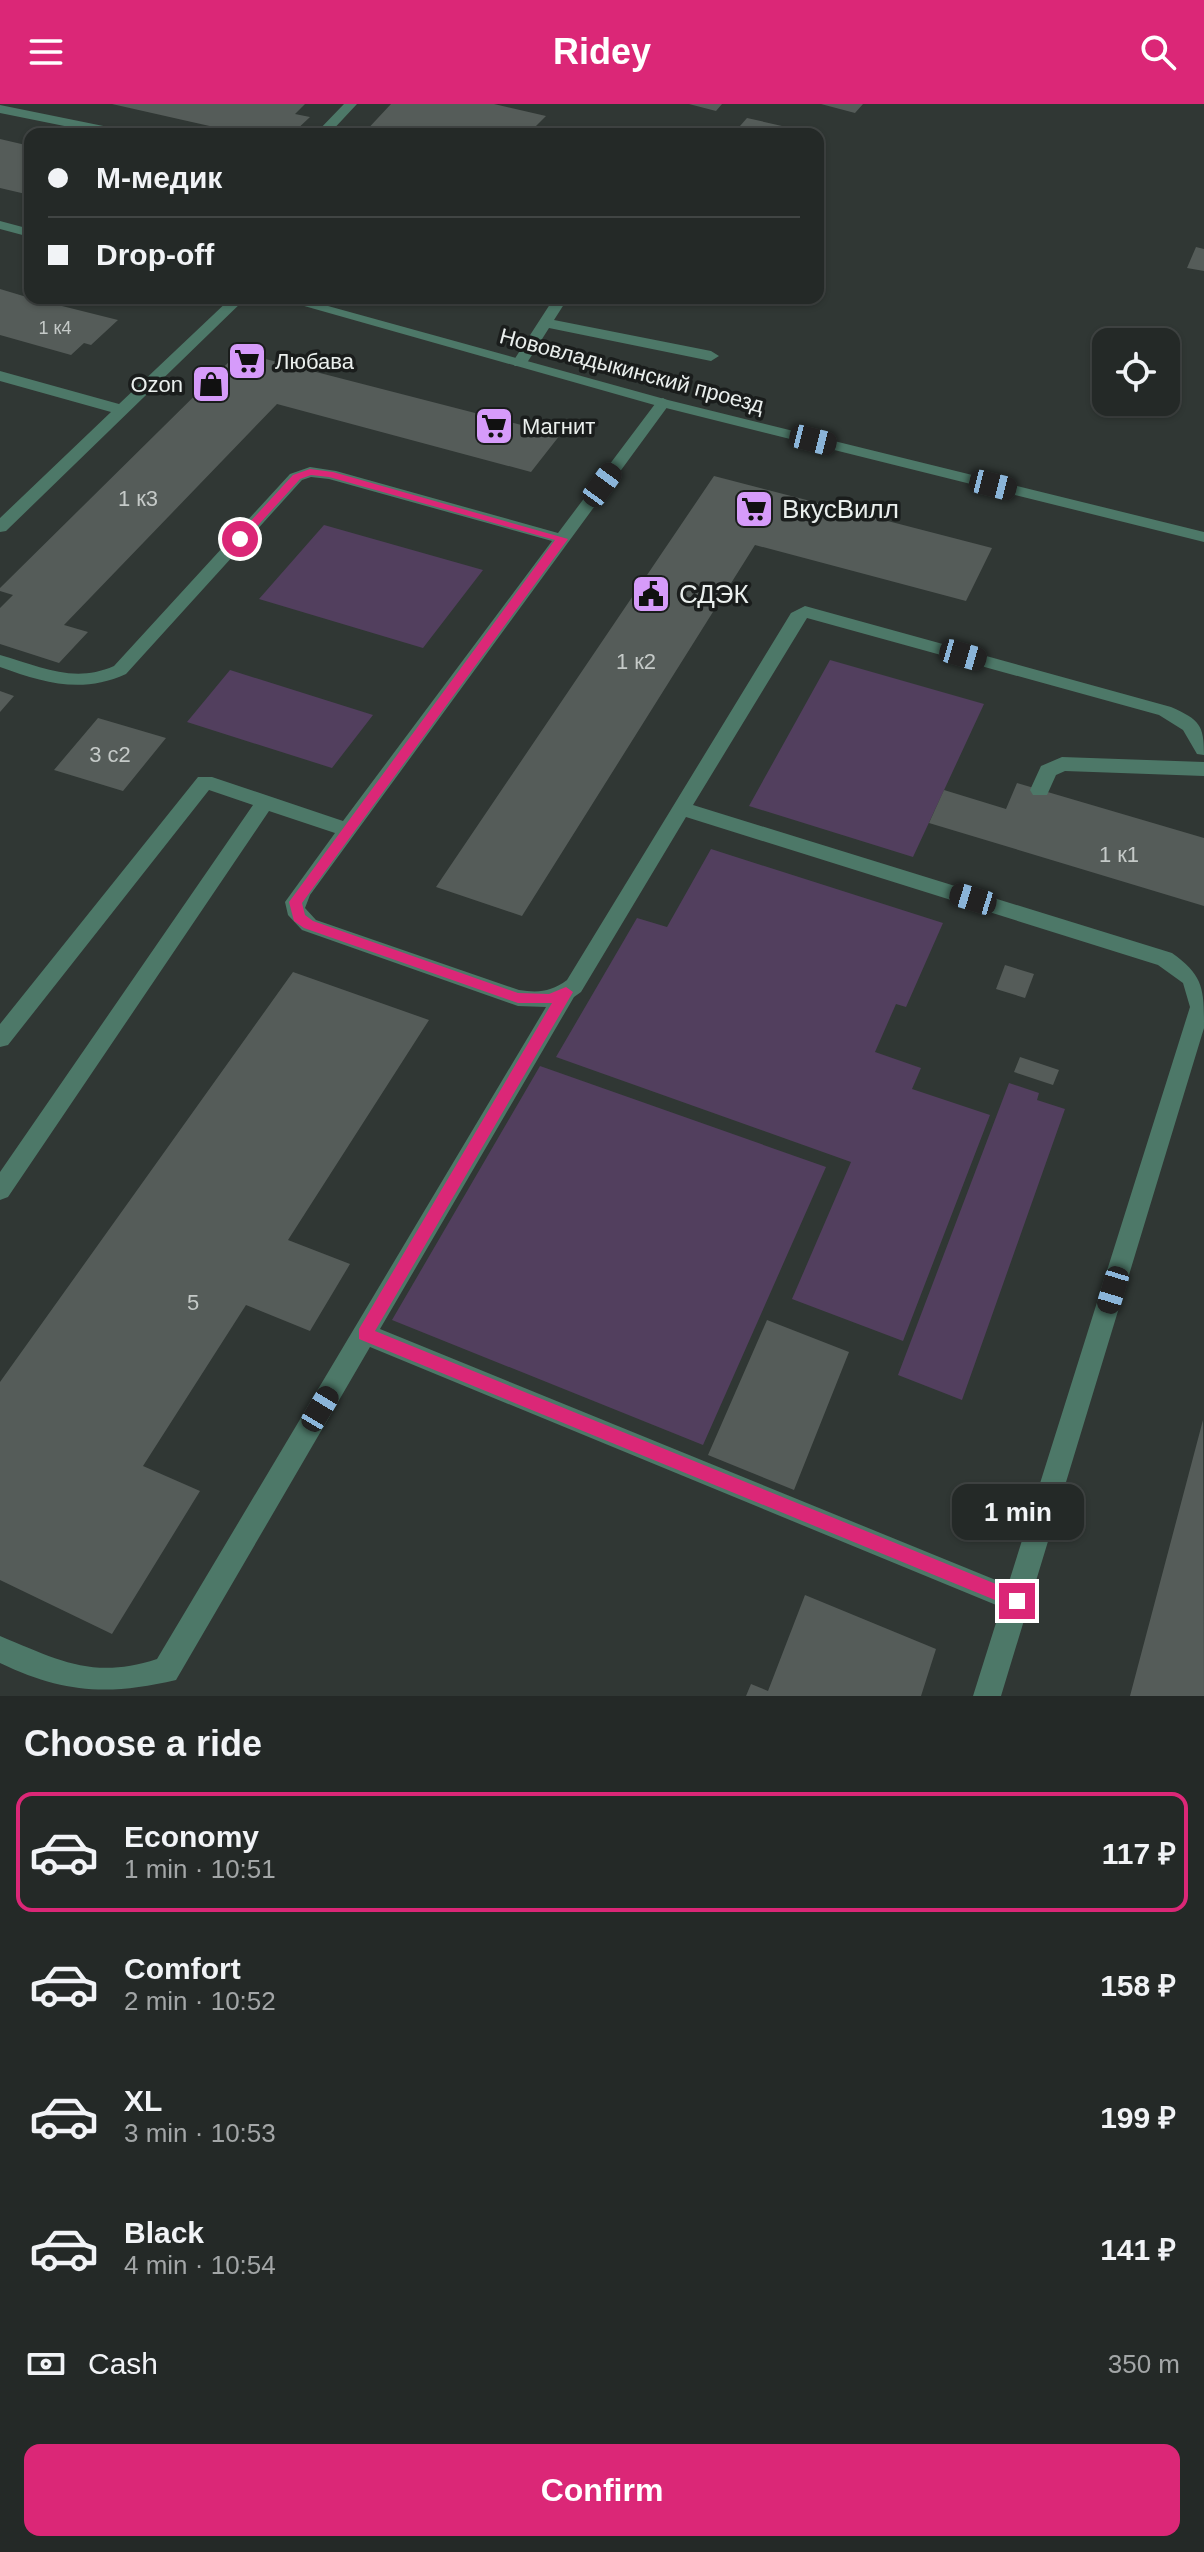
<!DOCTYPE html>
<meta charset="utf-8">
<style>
:root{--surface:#242927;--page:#303533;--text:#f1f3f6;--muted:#a3a6a7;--line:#414544;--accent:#db2777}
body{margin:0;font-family:Arial,sans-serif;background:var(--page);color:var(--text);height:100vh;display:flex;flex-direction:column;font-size:30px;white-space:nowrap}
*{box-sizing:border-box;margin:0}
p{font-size:26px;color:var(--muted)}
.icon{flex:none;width:44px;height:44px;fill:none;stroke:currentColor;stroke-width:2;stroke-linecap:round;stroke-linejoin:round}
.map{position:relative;height:1592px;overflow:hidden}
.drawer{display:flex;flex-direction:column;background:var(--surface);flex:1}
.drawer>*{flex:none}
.hud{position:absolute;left:24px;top:24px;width:800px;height:176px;border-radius:16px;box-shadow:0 2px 6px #0004,0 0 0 2px var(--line);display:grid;align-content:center;height:176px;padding:0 24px;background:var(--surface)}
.controls{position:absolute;left:1092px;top:224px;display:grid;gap:16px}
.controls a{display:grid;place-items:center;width:88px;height:88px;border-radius:16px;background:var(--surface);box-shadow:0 2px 6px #0004,0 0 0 2px var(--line);font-size:40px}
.end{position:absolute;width:36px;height:36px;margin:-18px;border:10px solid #db2777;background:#fff;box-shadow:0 0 0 4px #fff}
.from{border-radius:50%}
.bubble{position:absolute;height:56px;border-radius:16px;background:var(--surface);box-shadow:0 2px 6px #0004,0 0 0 2px var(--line);font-size:26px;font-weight:700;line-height:56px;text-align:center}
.car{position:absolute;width:24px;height:48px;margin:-24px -12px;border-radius:10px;box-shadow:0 0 6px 2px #0007;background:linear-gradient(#222 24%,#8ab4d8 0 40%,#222 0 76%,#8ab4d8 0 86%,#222 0)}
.hud b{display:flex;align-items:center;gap:28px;height:76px;font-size:30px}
.hud b+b{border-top:2px solid var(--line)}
.hud i{width:20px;height:20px;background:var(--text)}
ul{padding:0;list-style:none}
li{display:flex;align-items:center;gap:24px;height:120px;margin:0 16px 12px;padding:0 8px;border:4px solid transparent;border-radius:16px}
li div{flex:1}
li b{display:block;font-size:30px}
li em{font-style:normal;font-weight:700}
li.active{border-color:var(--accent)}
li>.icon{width:72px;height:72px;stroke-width:1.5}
h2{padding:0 24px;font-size:36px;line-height:96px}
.pay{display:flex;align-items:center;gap:20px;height:88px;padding:0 24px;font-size:30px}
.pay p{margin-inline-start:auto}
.action{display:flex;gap:16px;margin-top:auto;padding:16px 24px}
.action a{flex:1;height:92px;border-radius:16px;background:var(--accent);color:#fff;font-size:32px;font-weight:700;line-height:92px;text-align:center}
header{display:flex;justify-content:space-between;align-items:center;height:104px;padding:0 24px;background:var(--accent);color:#fff;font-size:36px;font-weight:700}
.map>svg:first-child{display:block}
.green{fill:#523f5e}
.building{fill:#555c59}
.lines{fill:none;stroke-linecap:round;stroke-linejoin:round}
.service{fill:#4d7868;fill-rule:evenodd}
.minor{fill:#4d7868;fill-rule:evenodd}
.route{fill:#db2777}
.labels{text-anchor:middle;stroke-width:7;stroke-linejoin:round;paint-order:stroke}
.far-number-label{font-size:18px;fill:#c5cac8}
.far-poi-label{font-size:22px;fill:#eaefed;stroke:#1a1d1c;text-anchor:start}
.far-street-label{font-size:22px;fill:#eaefed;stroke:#1a1d1c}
.number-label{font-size:22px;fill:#c5cac8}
.poi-label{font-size:26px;fill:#eaefed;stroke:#1a1d1c;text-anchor:start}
</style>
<header><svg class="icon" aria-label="menu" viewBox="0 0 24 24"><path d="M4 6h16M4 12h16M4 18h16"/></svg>Ridey<svg class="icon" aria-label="search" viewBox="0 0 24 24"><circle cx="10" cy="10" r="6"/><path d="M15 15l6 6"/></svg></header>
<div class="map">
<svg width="1204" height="1592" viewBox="0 0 1204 1592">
<rect width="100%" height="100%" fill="#303734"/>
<!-- green -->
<path class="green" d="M324,421L483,466L423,544L259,495Z
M830,556L984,600L913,753L749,702Z
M230,566L373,611L332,664L187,618Z
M711,745L943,819L906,903L896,900L875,948L921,964L912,985L990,1011L903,1237L792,1195L851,1058L556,953L637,814L667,823Z
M540,962L826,1063L703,1341L392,1216Z
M1009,979L1039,989L1037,996L1065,1005L962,1296L898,1271Z"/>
<!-- building -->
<path class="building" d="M112,0H305L295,10L310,13L292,30H245Z
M391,0H494L546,12L528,30H424L411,27L408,30H363Z
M689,0H722L716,7Z
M821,0H863L855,9Z
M747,14L813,29L812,30H733Z
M0,35L30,42V91L0,84Z
M1196,143L1204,145V167L1187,164Z
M0,185L30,194L118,216L91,241L84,239L71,251L0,231Z
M239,248L560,331L531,368L277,300L64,521L88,528L59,559L0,540V504L13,491L0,487V484Z
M714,372L992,444L966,497L755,441L522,812L436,783Z
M0,587L14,592L0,608Z
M98,614L166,634L123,687L54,666Z
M1017,679L1204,734V802L929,719L944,686L1006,705Z
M1005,861L1034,870L1025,894L996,885Z
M293,868L429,916L288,1136L350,1160L310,1227L246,1201L143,1362L200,1387L112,1530L0,1476V1278Z
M1020,953L1059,966L1053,981L1014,968Z
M767,1216L849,1248L794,1386L708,1351Z
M1203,1316L1204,1592H1130L1157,1490Z
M805,1491L936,1545L921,1592H746L751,1580L768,1587Z"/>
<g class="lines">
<!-- service -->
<path class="service" d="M0,1L123,26L130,30H104L0,9Z
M231,194H246L6,427L0,428V414L111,308L0,277V267L119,300Z
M554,194H568L554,216L711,247L719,252L711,257L549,224L525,262H515L512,259Z
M663,294L671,299L668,302L310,791L305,804L316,816L519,886C538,889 551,888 567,876L791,509L805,502L1171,603C1200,616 1204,621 1204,651L1197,650L1183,626L1159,611L807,514L693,701L1172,849C1204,872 1204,885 1204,924L1001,1592H973L1001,1503L370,1243L176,1576C108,1592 63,1589 0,1559V1532C58,1556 93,1576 157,1555L546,903L518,902L302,826L288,811L285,798L335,729L269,707L8,1093L0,1096V1068L253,701L209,686L8,941L0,943V920L198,673H212L343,717L552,437L329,375L311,373L302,376L126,570C82,590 44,579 0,563V551C40,562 73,580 114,562L290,370L310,363L336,367L558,429L658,296ZM686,713L1158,861L1183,879L1190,903L1008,1481L380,1225L574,893L581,888Z
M1062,653L1204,658V672L1065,667L1056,671L1047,691H1033L1030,686L1041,662Z"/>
<!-- minor -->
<path class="minor" d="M344,0H357L329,30H315Z
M0,117L30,125V133L0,125Z
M276,194H299L668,296L1204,428V438L658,302Z"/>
</g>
<!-- route -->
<path class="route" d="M310,365L333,368L568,435L302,799L305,811L313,817L518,889L549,890L566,883L573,888L375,1227L1023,1491L1025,1497L1023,1503L1017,1505L359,1235V1225L552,899H518L304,824L294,817L289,798L555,436L329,373L311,371L300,375L243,438H236V433L293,371Z"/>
<!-- icons -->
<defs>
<symbol id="supermarket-square" viewBox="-11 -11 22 22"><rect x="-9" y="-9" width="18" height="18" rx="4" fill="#d69bfa" stroke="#1a1d1c"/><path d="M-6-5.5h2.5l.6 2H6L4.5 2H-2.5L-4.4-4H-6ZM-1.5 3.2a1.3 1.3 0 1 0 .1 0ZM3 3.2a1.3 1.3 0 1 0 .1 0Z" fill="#111"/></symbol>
<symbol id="shop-square" viewBox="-11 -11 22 22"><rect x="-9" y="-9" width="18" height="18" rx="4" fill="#d69bfa" stroke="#1a1d1c"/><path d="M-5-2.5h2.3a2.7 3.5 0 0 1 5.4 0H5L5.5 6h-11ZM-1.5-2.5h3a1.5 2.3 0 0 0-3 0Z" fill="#111"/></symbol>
<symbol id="civic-square" viewBox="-11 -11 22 22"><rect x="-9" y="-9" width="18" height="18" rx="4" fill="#d69bfa" stroke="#1a1d1c"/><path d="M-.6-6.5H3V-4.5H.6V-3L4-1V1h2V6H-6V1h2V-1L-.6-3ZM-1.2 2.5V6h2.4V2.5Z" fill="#111"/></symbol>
</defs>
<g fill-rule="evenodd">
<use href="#supermarket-square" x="225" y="235" width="44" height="44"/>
<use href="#shop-square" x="189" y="258" width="44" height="44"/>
<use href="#supermarket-square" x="472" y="300" width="44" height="44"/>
<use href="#supermarket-square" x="732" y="383" width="44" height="44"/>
<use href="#civic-square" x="629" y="468" width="44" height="44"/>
</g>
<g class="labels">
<!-- far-number labels -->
<g class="far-number-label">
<text x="55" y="230">1 к4</text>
</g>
<!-- far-poi labels -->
<g class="far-poi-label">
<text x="275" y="265">Любава</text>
<text x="183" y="288" text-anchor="end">Ozon</text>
<text x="522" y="330">Магнит</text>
</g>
<!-- far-street labels -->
<g class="far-street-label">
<text transform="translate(632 266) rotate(15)" y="8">Нововладыкинский проезд</text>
</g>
<!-- number labels -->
<g class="number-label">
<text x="138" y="402">1 к3</text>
<text x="636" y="565">1 к2</text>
<text x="110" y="658">3 с2</text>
<text x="1119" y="758">1 к1</text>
<text x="193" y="1206">5</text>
</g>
<!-- poi labels -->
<g class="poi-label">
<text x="782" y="414">ВкусВилл</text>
<text x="679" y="499">СДЭК</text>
</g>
</g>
</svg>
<div class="controls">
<a><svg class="icon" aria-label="locate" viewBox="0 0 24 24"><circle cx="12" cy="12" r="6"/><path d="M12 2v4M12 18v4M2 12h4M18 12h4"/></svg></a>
</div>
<i class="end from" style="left:240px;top:435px"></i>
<i class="end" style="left:1017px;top:1497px"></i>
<div class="bubble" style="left:952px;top:1380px;width:132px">1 min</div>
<i class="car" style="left:813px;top:336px;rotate:104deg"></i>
<i class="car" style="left:602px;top:381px;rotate:36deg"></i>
<i class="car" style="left:993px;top:381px;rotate:104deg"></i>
<i class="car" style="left:963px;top:551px;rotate:106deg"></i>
<i class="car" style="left:973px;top:795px;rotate:287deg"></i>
<i class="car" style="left:1113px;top:1186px;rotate:197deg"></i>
<i class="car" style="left:320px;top:1305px;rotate:31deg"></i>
<div class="hud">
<b><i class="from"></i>М-медик</b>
<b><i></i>Drop-off</b>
</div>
</div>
<section class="drawer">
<h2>Choose a ride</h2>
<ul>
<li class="active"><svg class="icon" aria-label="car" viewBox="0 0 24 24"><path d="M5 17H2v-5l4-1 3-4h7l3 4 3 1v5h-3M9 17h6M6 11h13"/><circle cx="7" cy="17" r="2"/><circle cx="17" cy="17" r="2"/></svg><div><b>Economy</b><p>1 min · 10:51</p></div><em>117 ₽</em></li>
<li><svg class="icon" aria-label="car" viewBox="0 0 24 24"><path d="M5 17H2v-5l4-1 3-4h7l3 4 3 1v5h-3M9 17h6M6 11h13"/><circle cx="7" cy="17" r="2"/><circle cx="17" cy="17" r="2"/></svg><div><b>Comfort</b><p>2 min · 10:52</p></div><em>158 ₽</em></li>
<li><svg class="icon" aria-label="car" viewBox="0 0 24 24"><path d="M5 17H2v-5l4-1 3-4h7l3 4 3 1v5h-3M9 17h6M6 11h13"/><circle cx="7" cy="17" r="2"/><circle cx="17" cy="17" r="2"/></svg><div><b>XL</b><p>3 min · 10:53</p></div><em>199 ₽</em></li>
<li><svg class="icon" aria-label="car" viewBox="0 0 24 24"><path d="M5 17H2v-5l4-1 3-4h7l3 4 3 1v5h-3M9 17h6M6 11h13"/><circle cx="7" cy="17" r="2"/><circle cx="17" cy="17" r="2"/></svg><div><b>Black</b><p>4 min · 10:54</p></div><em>141 ₽</em></li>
</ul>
<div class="pay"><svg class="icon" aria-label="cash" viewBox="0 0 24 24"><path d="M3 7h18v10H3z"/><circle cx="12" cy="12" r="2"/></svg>Cash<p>350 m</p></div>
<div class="action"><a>Confirm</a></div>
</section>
